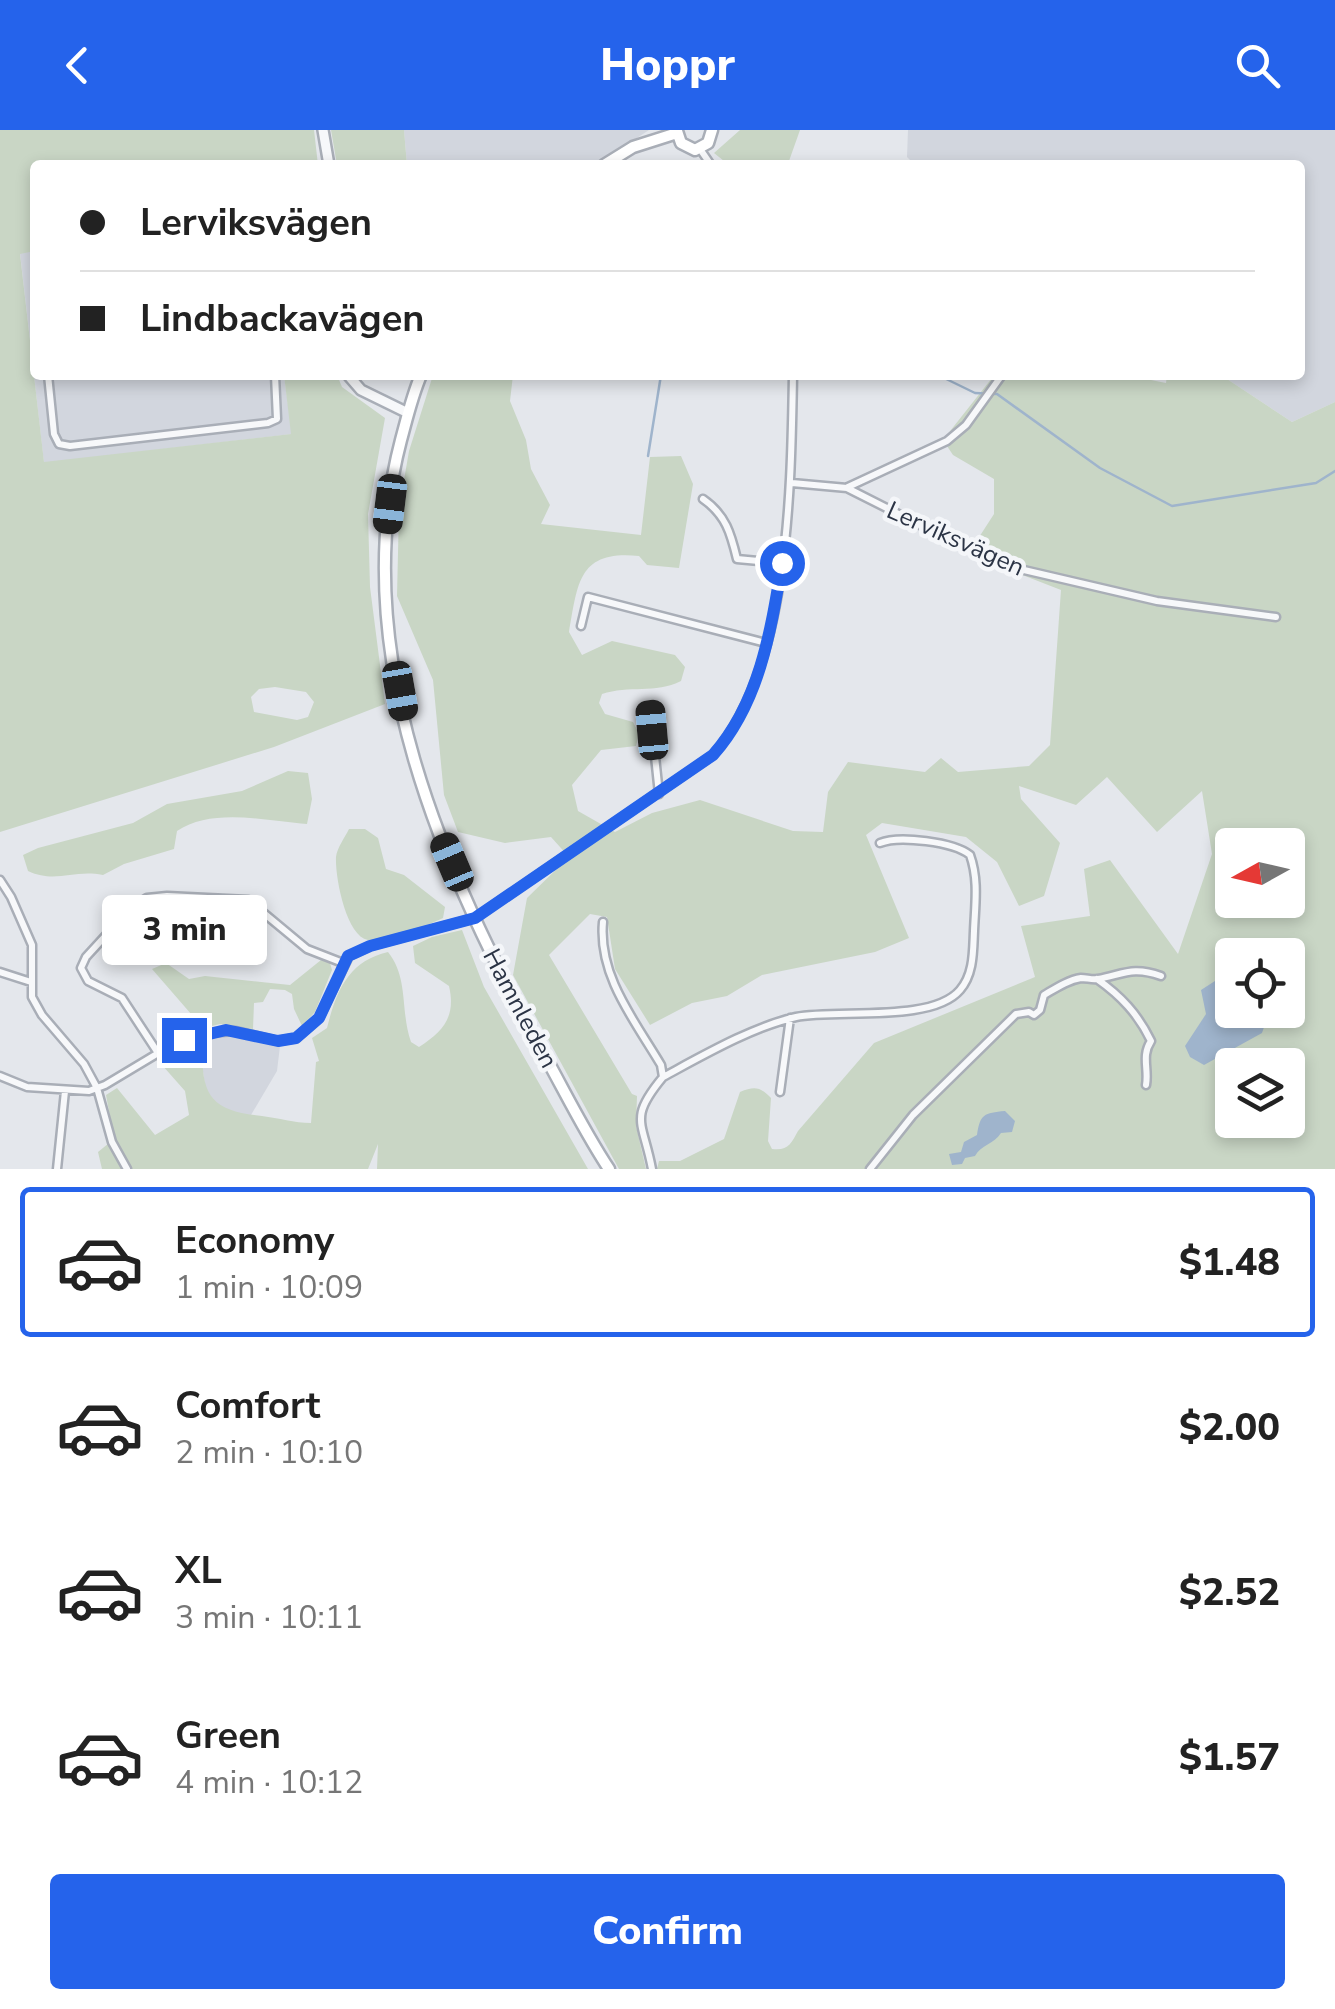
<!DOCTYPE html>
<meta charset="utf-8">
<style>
:root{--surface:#fff;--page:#f2f2f2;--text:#222;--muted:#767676;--line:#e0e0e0;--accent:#2563eb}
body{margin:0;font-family:"Nunito Sans",sans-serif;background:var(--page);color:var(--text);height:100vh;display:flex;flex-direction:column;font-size:38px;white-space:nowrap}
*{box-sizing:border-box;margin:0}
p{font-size:32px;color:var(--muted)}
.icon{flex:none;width:55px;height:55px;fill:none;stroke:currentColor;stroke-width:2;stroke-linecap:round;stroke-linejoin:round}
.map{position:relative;height:1039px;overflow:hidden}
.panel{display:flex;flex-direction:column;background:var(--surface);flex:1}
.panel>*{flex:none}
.banner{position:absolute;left:30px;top:30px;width:1275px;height:220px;border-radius:10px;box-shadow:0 5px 15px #0003;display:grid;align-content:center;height:220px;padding:0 50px;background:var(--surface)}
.needle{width:65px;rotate:262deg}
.buttons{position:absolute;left:1215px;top:698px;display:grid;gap:20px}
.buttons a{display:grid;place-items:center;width:90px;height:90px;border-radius:10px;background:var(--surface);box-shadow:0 5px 15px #0003;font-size:50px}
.end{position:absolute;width:45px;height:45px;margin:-22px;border:12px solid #2563eb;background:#fff;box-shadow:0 0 0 5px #fff}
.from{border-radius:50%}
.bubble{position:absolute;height:70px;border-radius:10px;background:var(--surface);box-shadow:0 5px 15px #0003;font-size:32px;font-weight:800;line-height:70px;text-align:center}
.car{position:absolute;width:30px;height:60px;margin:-30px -15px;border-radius:12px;box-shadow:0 0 8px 2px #0007;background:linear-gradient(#222 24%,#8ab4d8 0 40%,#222 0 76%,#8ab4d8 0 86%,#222 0)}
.banner b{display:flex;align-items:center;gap:35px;height:95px;font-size:38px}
.banner b+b{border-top:2px solid var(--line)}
.banner i{width:25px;height:25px;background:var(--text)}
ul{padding:18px 0 0;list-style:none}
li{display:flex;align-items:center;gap:30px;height:150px;margin:0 20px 15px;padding:0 30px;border:5px solid transparent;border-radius:10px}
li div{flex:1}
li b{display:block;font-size:38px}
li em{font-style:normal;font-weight:800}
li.on{border-color:var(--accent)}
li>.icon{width:90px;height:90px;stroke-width:1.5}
.action{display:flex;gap:20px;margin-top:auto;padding:20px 50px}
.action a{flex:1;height:115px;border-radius:10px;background:var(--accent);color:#fff;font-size:40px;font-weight:800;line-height:115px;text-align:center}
header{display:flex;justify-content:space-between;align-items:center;height:130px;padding:0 50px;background:var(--accent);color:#fff;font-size:45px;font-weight:800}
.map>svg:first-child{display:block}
.built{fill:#d2d6de}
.green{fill:#c9d6c5;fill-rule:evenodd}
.water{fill:#9fb4cc}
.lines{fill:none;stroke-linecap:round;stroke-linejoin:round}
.stream{stroke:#9fb4cc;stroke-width:2.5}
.minor-casing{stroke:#a9aeb7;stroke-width:11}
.tertiary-casing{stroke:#a9aeb7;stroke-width:14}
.secondary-casing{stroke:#a9aeb7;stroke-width:15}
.minor{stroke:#f7f8fa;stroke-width:6}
.tertiary{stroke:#f7f8fa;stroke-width:9}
.secondary{stroke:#fff;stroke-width:10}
.route{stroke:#2563eb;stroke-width:12}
.labels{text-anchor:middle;stroke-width:9;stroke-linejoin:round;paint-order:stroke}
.street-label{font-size:25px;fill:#2b3445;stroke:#f4f6f9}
</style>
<header><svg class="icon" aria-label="back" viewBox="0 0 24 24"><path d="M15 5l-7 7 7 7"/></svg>Hoppr<svg class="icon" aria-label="search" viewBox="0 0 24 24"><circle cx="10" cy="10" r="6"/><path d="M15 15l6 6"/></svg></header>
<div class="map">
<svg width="1335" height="1039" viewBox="0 0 1335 1039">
<rect width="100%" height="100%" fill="#e4e7ec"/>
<!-- built -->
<path class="built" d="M404,0H649L596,35H407Z
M908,0H1335V272L1292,292L1221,245H1300V35H915L907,27Z
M35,121V245H284L292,304L44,333L20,123Z
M224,904L280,916L277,941L251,985L236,984L213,973L205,956L202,934L203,912Z"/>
<!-- green -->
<path class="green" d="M0,0H314L318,35H35V121L20,124L44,332L291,304L284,245H337L342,257L385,288L368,384L370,457L385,574L274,617L0,702ZM275,557L306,562L314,572L308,587L297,590L254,582L251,567L259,559Z
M331,0H404L407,35H337Z
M740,0H800L789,31L783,35H729L714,23Z
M433,245H513L510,271L526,310L531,339L550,375L541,394L641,405L650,327L681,326L693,354L679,438L647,435L639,426C578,420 578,453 569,502L582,525L612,511L675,525L685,537L681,551C655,564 629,555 602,564L599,573L605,584L633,592L639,604L636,616L601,620L572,655L578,681L615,702L652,683L700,670L793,701L823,702L828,662L848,632L925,642L941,628L958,642L1029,636L1050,615L1061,460L986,431L974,415L994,384V349L953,325L943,310L992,248L989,245H1079L1089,248L1091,245H1126L1166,253L1167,245H1221L1292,292L1335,272V1039H657L659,1031H680L724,1009L740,962C755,956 760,957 771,968L768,1011L772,1019C788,1021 791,1014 798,1001L874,913L1035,847L1021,796L1090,786L1084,739L1110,730L1178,824L1212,724L1202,661L1157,702L1107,647L1076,675L1019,656L1021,669L1060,713L1044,766L1019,776L997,732L966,707L882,693L866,705L909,808L875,822L762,845L727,866L692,873L650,895L615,839L607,787L590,784L549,825L632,964L637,966L636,996L646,1039H619L513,845L527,768L569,727L551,707L505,713L458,702L444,665L433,550L397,466L399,379L409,321ZM1232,715H1288V770H1232ZM1232,825H1288V880H1232ZM1232,935H1288V990H1232Z
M288,641L308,643L312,669L307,694C267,691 212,677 177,701L174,719L124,734L103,745C73,739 56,754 28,741L23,725L38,718L133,693L167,674L242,661Z
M349,699H365L378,708L386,739L404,745L445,777L443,788C426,796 387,813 368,810C346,806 335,747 336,727C337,718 345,707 349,699Z
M462,800L484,857L588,1039H377L378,1014L368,1039H102L98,1022L114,1009L106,965L117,958L155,1005L189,985L185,961L162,935L178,922L203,912C200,965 210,981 262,986C279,988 294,993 311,993L316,932L319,931L312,908L327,898C336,862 348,831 388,822C409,848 400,881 411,912L419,917C444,901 456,886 449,856L415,833L413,816L432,807Z
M321,830L330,833L332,840L315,882L302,896L294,879L292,864L285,860L270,859L263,872L254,873L253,899L220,894L200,899L198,892L152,839L166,833L189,849L205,846L290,855Z"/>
<!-- water -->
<path class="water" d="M1232,840V880H1270L1262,903L1204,935L1190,927L1185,916L1206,884L1201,860Z
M1005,981L1015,991L1012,1002L1001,1003C994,1014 981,1015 975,1026L965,1028L962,1034L952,1035L949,1024L961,1022L964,1012L977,1005C980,984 984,983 1005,981Z"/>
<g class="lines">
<!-- stream -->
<path class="stream" d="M938,245L975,263L997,264L1100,338L1172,376L1316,353L1335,341
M648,326L661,245"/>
<defs>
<path id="minor" d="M700,19L711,35
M48,245L54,304L59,314L70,316L268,293L277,289L275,245
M792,353L847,358L946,408L1024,440L1157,471L1276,487
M848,357L947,311L966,295L1002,245
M703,369C726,385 731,404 737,429L782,433
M581,496L588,467L766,513
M650,579L659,664
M0,750L11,767L32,815V867L42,885L84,934L97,958L112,1012L127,1039
M603,792C598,846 635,891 661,935L663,947C628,989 643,991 652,1039
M0,842L31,852
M1097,849C1121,866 1138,884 1151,911C1141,926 1149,939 1146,955
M158,923L122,868L88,851L81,838L86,827L131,778L147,768L167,766L248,770L307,819L343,833
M0,946L27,957L89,961L105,955L170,916L205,903L236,901L278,911L296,908L319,888L349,826L370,816L475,788L713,625C790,537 791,357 793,245
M663,947C702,926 754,896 796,887C838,879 932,893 960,860C974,844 973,821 974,801C975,775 979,750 970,725C954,712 899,705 880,713
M780,962L790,888
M57,1039L65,961
M870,1039L913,985L1016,884L1029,882L1034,885L1040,880L1044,865C1056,858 1068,850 1081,848C1087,848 1092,850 1098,849C1124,844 1133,836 1161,846"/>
<path id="tertiary" d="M323,0L329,35
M348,245L361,260L408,283"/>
<path id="secondary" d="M677,1L681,13L695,20L708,13L712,0
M604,35L633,17L677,3
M421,245C412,266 407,288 401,310C345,523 444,743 545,926C566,964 585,1003 609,1039"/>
</defs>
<!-- minor casing -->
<use href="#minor" class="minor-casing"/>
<!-- tertiary casing -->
<use href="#tertiary" class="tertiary-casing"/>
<!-- secondary casing -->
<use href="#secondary" class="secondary-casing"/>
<!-- minor -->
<use href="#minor" class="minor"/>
<!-- tertiary -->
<use href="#tertiary" class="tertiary"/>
<!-- secondary -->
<use href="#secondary" class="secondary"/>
</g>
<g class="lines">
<!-- route -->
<path class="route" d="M184,910L226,900L278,911L296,908L319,888L348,826L370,816L475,788L713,625C760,572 771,500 782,433"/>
</g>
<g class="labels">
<!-- street labels -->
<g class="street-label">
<text transform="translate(956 408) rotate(24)" y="9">Lerviksvägen</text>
<text transform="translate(521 878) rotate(62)" y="9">Hamnleden</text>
</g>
</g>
</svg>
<div class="buttons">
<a><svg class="needle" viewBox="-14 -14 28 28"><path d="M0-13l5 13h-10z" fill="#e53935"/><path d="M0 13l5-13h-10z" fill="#767676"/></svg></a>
<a><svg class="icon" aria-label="locate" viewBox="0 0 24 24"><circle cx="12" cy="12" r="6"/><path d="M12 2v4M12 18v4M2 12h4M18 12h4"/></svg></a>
<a><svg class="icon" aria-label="layers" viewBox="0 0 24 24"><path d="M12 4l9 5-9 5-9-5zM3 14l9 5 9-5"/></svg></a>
</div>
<i class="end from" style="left:782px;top:433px"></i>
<i class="end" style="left:184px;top:910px"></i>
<div class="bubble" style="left:102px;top:765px;width:165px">3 min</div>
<i class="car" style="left:390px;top:374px;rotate:187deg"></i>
<i class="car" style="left:400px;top:561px;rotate:170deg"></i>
<i class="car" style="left:652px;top:600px;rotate:355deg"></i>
<i class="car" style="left:452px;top:732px;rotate:337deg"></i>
<div class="banner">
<b><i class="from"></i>Lerviksvägen</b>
<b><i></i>Lindbackavägen</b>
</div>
</div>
<section class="panel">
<ul>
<li class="on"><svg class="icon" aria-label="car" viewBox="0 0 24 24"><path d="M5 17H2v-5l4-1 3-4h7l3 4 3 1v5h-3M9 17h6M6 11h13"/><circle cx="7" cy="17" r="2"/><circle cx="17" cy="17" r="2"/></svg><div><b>Economy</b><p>1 min · 10:09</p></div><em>$1.48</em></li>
<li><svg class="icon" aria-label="car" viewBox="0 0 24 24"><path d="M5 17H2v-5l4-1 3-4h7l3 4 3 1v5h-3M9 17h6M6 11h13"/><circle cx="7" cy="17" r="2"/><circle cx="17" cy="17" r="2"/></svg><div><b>Comfort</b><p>2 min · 10:10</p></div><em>$2.00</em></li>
<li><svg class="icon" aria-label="car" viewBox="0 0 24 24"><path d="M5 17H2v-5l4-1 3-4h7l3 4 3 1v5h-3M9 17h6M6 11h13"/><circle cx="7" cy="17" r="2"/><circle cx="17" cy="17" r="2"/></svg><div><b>XL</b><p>3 min · 10:11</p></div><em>$2.52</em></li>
<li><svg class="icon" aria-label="car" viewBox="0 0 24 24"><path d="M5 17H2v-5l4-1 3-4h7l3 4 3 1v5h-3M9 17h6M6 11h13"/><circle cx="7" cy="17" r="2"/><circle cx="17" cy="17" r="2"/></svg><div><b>Green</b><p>4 min · 10:12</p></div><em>$1.57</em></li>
</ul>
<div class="action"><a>Confirm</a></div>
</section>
